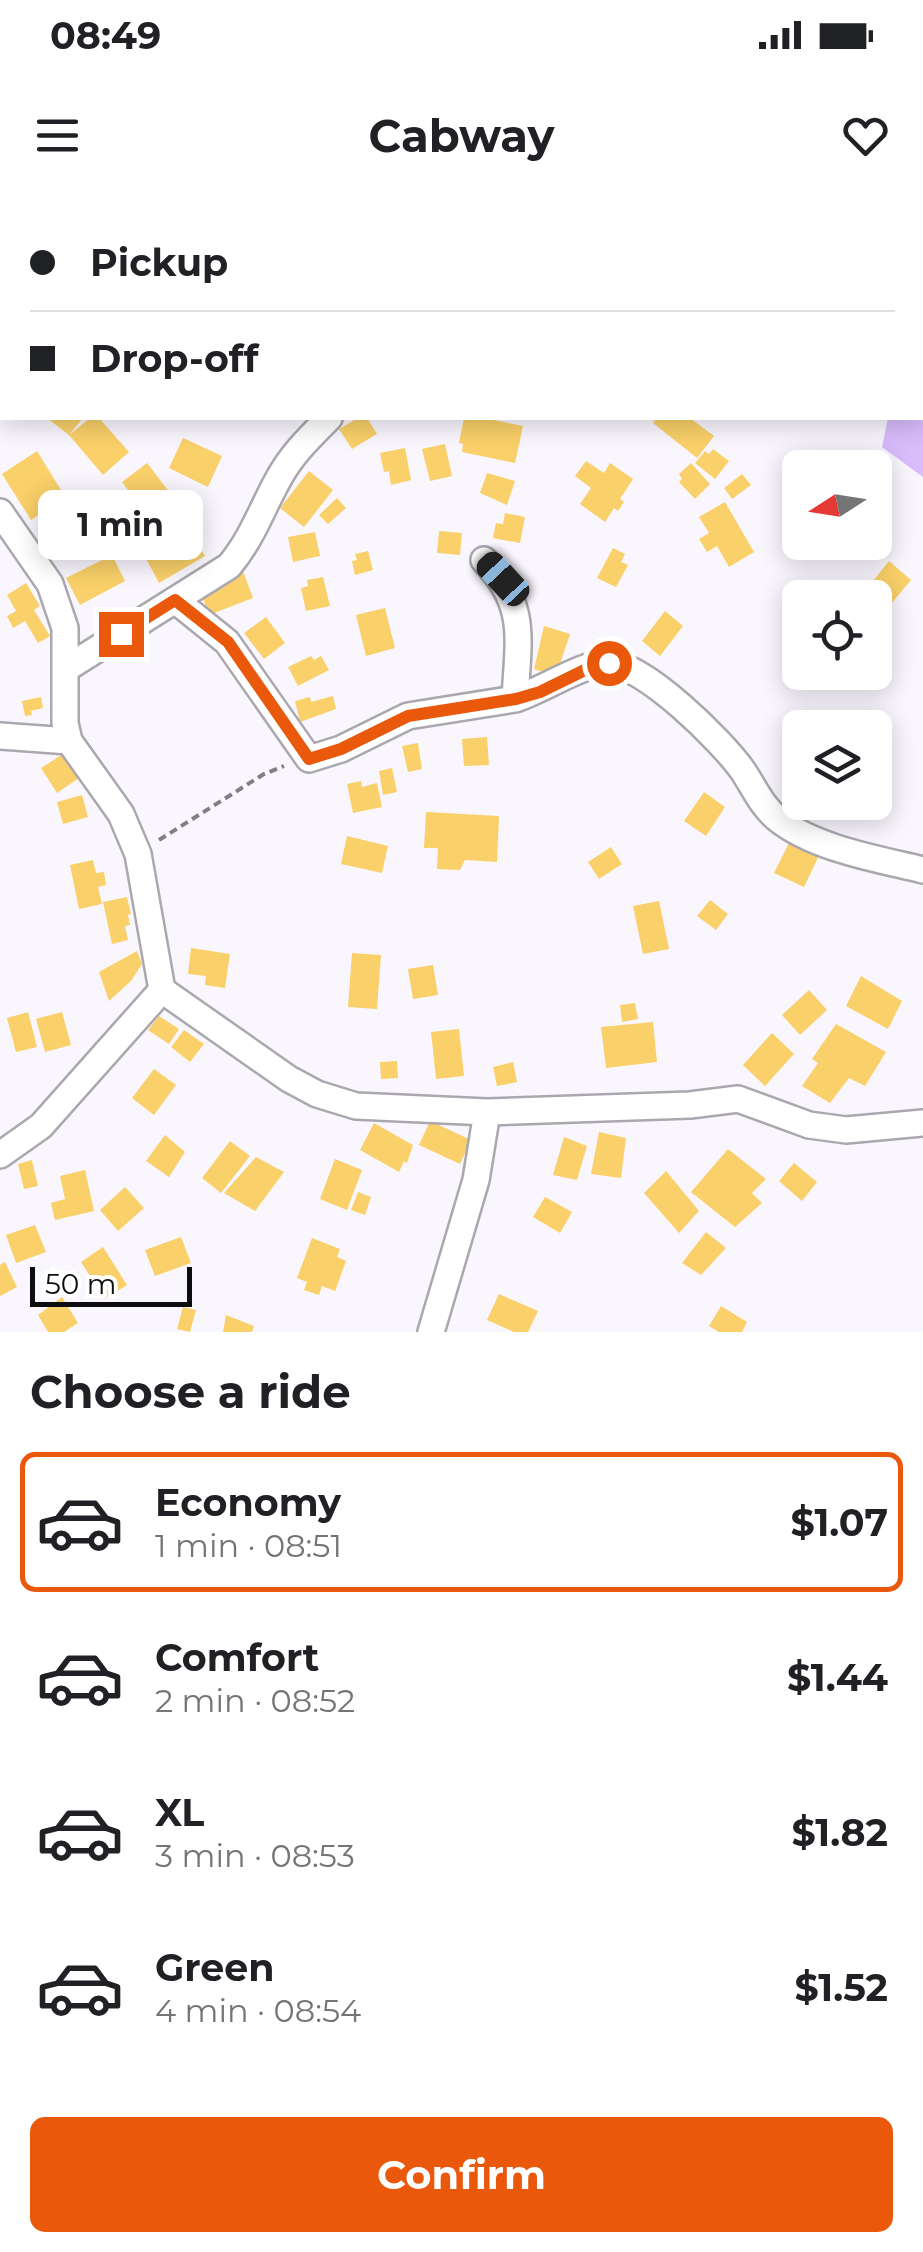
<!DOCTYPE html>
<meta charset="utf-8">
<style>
:root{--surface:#fff;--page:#f6f6f6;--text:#202124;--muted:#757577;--line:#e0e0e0;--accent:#ea580c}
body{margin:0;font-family:Montserrat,sans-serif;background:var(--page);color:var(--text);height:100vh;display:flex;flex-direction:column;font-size:38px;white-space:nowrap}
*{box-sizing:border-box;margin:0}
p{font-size:32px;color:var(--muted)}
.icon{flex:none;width:55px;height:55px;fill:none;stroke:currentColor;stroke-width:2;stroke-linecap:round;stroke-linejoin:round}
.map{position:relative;height:1132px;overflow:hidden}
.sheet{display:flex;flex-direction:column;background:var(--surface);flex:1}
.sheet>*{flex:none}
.guide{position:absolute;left:0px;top:0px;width:925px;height:220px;box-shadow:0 5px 25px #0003;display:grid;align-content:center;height:220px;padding:0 30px;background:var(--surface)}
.needle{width:65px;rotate:258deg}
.controls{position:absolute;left:782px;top:250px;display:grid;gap:20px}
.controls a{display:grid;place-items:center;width:110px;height:110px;border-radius:15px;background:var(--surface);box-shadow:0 5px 25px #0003;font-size:50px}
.scale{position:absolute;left:30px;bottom:25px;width:162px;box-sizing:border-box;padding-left:10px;border:5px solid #0d0c0e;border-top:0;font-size:28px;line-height:35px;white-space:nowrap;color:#0d0c0e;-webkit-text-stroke:8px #fff;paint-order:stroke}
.end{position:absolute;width:45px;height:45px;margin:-22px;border:12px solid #ea580c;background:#fff;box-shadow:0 0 0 5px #fff}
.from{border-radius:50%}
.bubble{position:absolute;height:70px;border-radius:15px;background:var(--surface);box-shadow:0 5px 25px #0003;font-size:32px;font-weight:700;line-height:70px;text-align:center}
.car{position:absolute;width:30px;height:60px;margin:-30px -15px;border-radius:12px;box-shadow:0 0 8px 2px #0007;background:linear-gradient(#222 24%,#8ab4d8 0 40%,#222 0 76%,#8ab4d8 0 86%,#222 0)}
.guide b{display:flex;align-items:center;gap:35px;height:95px;font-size:38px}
.guide b+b{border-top:2px solid var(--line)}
.guide i{width:25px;height:25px;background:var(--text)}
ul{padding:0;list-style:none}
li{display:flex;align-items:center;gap:30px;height:140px;margin:0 20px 15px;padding:0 10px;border:5px solid transparent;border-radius:15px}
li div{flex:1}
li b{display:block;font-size:38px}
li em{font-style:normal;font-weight:700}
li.on{border-color:var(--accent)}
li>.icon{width:90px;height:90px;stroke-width:1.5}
h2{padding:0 30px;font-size:45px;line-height:120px}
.button{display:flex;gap:20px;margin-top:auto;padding:20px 30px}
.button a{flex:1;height:115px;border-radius:15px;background:var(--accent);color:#fff;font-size:40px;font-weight:700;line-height:115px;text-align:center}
.status{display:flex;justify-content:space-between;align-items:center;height:70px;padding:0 50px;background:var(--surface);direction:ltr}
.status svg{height:28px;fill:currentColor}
header{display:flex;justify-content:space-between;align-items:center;height:130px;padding:0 30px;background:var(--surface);font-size:45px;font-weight:700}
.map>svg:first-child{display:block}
.green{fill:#d8bcfc}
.building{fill:#f9d069}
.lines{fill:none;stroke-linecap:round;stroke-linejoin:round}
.minor-casing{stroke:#aaa7ae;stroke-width:30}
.path{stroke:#817f84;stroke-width:4;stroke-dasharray:8 5;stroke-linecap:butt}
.minor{stroke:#fff;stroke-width:25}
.route{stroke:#ea580c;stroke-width:12}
</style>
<div class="status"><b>08:49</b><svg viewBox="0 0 49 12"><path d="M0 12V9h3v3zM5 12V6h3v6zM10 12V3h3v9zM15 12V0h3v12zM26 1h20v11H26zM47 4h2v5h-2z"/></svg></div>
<header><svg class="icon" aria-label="menu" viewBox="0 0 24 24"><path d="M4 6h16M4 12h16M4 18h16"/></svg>Cabway<svg class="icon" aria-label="heart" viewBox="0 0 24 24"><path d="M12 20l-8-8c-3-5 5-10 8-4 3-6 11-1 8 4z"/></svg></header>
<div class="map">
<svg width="923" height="1132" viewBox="0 0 923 1132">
<rect width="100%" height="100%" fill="#faf6fe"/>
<!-- green -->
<path class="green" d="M923,62V277L882,247L888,218H922Z"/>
<!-- building -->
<path class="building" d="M47,218H83L69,235Z
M90,218H99L129,252L103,275L69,235Z
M358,218H367L377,234L352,249L339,229Z
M464,218H484L523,226L515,263L462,252L463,244L459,243Z
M657,218H690L714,236L697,258L653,223Z
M183,238L222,256L208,287L169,268Z
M445,244L452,276L430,281L422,249Z
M405,248L411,280L391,285L389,271L384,272L380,253Z
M713,249L729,261L715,279L695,263L705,251L709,254Z
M37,251L66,298L31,320L2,274Z
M586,261L604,273L610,263L633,279L620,299L624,302L618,311L614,308L605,322L580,304L591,288L575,276Z
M147,263L170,293L144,312L122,282Z
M691,263L710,284L695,299L679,282L682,279L679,274Z
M309,271L333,290L304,327L280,308Z
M487,273L515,281L507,305L480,293Z
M742,274L751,285L732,299L724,288Z
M107,295L134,320L117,338L91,312Z
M337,298L346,308L328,324L319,315Z
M725,302L754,352L729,367L717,346L707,352L699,339L709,333L699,317Z
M505,313L525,317L520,343L493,338L496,323L503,324Z
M187,325L205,356L159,383L142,351Z
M439,331L462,333L460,355L437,353Z
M315,332L320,356L293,362L288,337Z
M613,348L625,354L621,362L628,365L616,387L597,378Z
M368,351L373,370L355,375L352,361L357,360L355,354Z
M112,355L125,381L80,405L66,378Z
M889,361L911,380L891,404L869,386Z
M243,371L253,398L209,415L199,388Z
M323,377L330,406L306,411L301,388L308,386L307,380Z
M26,383L40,406L34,410L50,436L38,443L25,421L13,428L7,416L16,411L7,395Z
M385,408L395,448L366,456L356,415Z
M665,411L683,426L660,456L642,441Z
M266,417L285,443L264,459L244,433Z
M544,426L570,434L556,476L534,469Z
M311,456L314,460L321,456L329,470L298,486L288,467Z
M333,496L336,509L300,522L295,501L310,497L311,502Z
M41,497L43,508L31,511L32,515L25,516L22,501Z
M487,537L489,565L464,566L462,539Z
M418,543L422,569L408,572L402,546Z
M63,554L79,578L57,593L41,568Z
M392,568L397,592L383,595L379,571Z
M361,581L362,587L377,583L382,607L353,613L347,584Z
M704,592L725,607L706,636L684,621Z
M82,595L88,617L63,624L57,602Z
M426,612L499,616L497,662L465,660L460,670L437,669L438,648H424Z
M793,635L822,649L804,687L774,673Z
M347,636L388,646L382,673L341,664Z
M611,647L622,664L599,679L588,662Z
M93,660L96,673L104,672L106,685L98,687L102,704L79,709L70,665Z
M127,697L131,714L128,715L130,725L125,726L128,740L112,744L103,702Z
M710,700L728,714L716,730L697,716Z
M659,701L669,749L643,754L633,706Z
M191,748L230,754L225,788L205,785L206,776L188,774Z
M137,751L142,764L131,781L109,801L99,772Z
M352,753L381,755L377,809L348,807Z
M433,765L438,795L413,799L408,769Z
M861,776L902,801L888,829L846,806Z
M809,790L827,810L800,835L782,815Z
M635,803L638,819L622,822L620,805Z
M28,812L37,847L16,852L7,818Z
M62,812L71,845L45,852L36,819Z
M159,816L179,829L169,844L148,830Z
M653,822L657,862L606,868L601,827Z
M836,824L886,852L865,886L849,878L830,903L802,886L818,863L812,859Z
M459,829L464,876L436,879L431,832Z
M184,830L204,844L190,862L171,847Z
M772,833L794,854L765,886L743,865Z
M397,861L398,878L381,879L380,862Z
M513,862L517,882L497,886L493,867Z
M154,869L176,885L154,915L132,898Z
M430,921L471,940L460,964L419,945Z
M374,923L413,945L407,963L404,961L399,972L360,950Z
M599,932L626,938L621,978L591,974Z
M165,935L185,952L169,977L146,961Z
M564,937L587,946L577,980L553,975Z
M230,941L250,956L221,993L202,978Z
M728,949L766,979L752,993L762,1003L735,1027L691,992Z
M256,957L284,972L255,1011L224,993Z
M335,959L362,970L347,1010L320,999Z
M32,960L38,986L24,989L18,964Z
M794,963L817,982L802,1001L779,981Z
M85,970L94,1011L55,1020L51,1003L65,999L60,976Z
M666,971L699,1011L679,1033L644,993Z
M125,987L144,1008L118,1031L100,1010Z
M358,992L371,997L365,1015L351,1010Z
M545,997L572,1012L560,1033L533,1017Z
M35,1025L46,1052L16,1063L6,1035Z
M706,1032L726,1048L701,1075L682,1063Z
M181,1037L191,1063L155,1076L145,1050Z
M312,1038L340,1049L337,1057L346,1061L335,1091L322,1086L319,1095L304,1090L307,1082L297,1078Z
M103,1047L127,1085L105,1099L81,1062Z
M5,1062L17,1087L0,1096V1065Z
M499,1094L538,1111L528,1132H514L487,1120Z
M62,1097L78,1123L64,1132H48L38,1115Z
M721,1106L747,1122L742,1132H719L709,1126Z
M183,1107L196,1110L190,1132L177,1129Z
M226,1115L254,1126L252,1132H223Z"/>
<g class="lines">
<defs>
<path id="minor" d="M0,107L2,101
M0,312L50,384L65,428V523L69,541L121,614L138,654L162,790L41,926L0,955
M175,400L227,442L309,559L341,549L408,516L515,499C518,440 528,405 484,360
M67,468L229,366C252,339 262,308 279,278C292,254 310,237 329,218
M515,499C541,491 585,462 608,463C644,464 722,541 743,571C755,589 762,607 779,620C817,649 878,659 923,670
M0,536L69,541
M162,790L289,879L317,894L356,906L487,912L690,905L738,899L809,925L846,930L923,923
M431,1132L476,980L487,912"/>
</defs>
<!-- minor casing -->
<use href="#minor" class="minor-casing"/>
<!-- path -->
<path class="path" d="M159,640L264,574L284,566"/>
<!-- minor -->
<use href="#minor" class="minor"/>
</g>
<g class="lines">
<!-- route -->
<path class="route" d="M121,434L175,400L228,442L309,559L341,549L408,516L516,499L540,492L593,466L609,463"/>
</g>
</svg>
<div class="controls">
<a><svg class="needle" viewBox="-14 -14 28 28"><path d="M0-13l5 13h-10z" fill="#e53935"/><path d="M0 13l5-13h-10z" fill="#757577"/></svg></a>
<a><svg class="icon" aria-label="locate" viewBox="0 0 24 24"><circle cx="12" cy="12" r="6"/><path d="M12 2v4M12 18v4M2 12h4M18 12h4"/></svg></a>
<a><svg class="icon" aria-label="layers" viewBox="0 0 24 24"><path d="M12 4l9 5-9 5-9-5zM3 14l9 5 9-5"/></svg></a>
</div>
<div class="scale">50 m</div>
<i class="end from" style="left:609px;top:463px"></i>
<i class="end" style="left:121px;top:434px"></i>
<div class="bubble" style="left:38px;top:290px;width:165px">1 min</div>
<i class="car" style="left:503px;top:379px;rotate:317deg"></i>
<div class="guide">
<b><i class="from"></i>Pickup</b>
<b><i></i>Drop-off</b>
</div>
</div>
<section class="sheet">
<h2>Choose a ride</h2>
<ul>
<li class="on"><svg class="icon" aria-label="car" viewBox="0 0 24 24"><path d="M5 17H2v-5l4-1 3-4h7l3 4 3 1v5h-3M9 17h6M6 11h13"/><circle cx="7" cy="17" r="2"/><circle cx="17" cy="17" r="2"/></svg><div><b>Economy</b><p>1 min · 08:51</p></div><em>$1.07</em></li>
<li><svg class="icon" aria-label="car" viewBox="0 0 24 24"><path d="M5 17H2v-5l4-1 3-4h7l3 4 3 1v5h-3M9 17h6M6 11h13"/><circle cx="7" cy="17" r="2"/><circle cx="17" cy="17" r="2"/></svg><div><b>Comfort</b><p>2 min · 08:52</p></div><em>$1.44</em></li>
<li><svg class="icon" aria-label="car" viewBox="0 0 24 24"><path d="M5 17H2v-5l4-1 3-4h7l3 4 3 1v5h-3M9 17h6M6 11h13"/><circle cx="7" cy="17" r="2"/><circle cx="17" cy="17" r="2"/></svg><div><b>XL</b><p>3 min · 08:53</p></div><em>$1.82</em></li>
<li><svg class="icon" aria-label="car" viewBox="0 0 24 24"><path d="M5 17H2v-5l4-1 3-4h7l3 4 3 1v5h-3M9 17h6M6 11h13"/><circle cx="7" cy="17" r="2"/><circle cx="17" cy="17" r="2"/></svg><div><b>Green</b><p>4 min · 08:54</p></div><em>$1.52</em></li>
</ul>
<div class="button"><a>Confirm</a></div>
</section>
